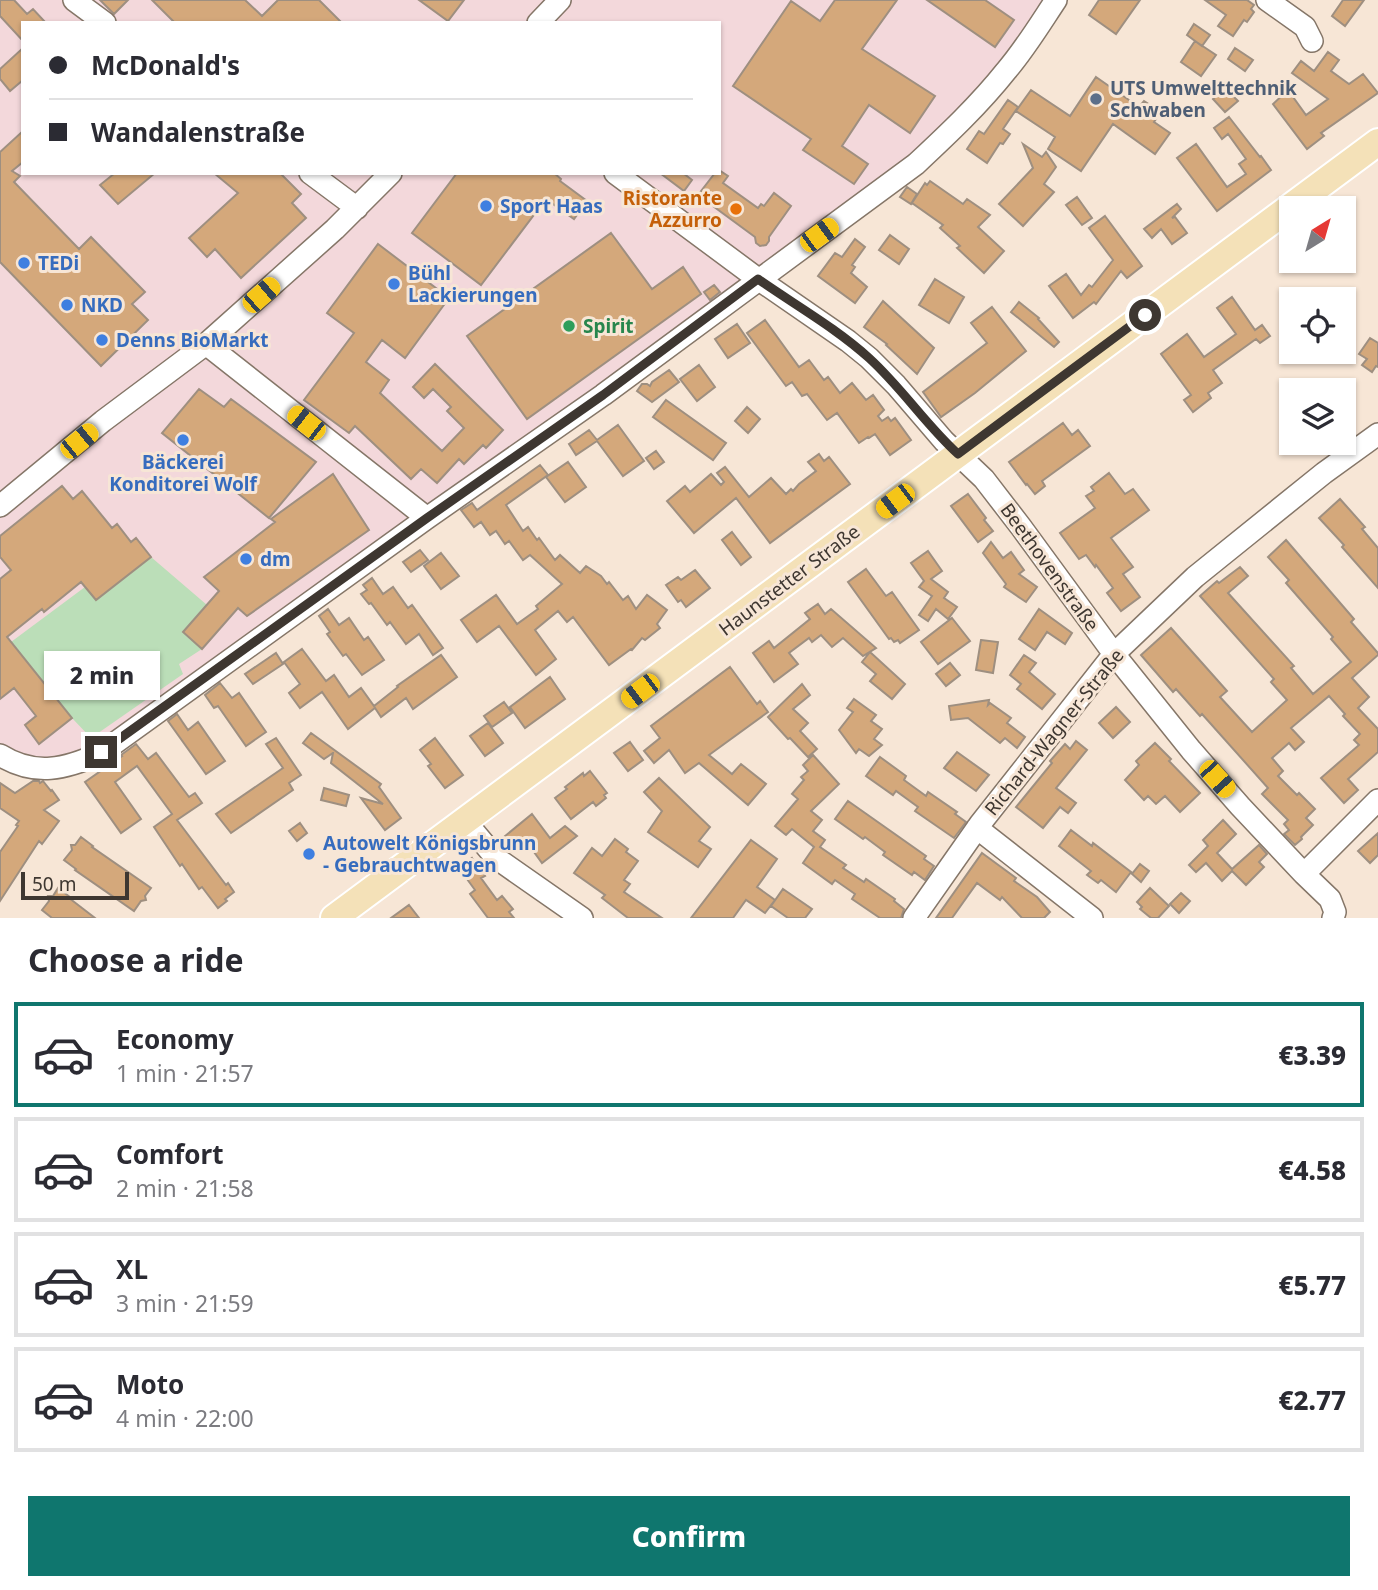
<!DOCTYPE html>
<meta charset="utf-8">
<style>
:root{--surface:#fff;--page:#f2f2f3;--text:#2b2b33;--muted:#7c7c81;--line:#e1e1e2;--accent:#0f766e}
body{margin:0;font-family:"Noto Sans",sans-serif;background:var(--page);color:var(--text);height:100vh;display:flex;flex-direction:column;font-size:26px;white-space:nowrap}
*{box-sizing:border-box;margin:0}
p{font-size:23px;color:var(--muted)}
.icon{flex:none;width:38px;height:38px;fill:none;stroke:currentColor;stroke-width:2;stroke-linecap:round;stroke-linejoin:round}
.map{position:relative;height:918px;overflow:hidden}
.drawer{display:flex;flex-direction:column;background:var(--surface);flex:1}
.drawer>*{flex:none}
.guide{position:absolute;left:21px;top:21px;width:700px;height:154px;border-radius:0px;box-shadow:0 2px 5px #0004;display:grid;align-content:center;height:154px;padding:0 28px;background:var(--surface)}
.needle{width:46px;rotate:37deg}
.fabs{position:absolute;left:1279px;top:196px;display:grid;gap:14px}
.fabs a{display:grid;place-items:center;width:77px;height:77px;border-radius:0px;background:var(--surface);box-shadow:0 2px 5px #0004;font-size:35px}
.scale{position:absolute;left:21px;bottom:18px;width:108px;box-sizing:border-box;padding-left:7px;border:4px solid #3e3731;border-top:0;font-size:19px;line-height:24px;white-space:nowrap;color:#3e3731;-webkit-text-stroke:5px #f7e6d6;paint-order:stroke}
.end{position:absolute;width:32px;height:32px;margin:-16px;border:9px solid #3e3731;background:#fff;box-shadow:0 0 0 4px #fff}
.from{border-radius:50%}
.bubble{position:absolute;height:49px;border-radius:0px;background:var(--surface);box-shadow:0 2px 5px #0004;font-size:23px;font-weight:800;line-height:49px;text-align:center}
.car{position:absolute;width:21px;height:42px;margin:-21px -10px;border-radius:9px;box-shadow:0 0 5px 2px #0007;background:linear-gradient(#f5c518 24%,#345 0 40%,#f5c518 0 76%,#345 0 86%,#f5c518 0)}
.guide b{display:flex;align-items:center;gap:24px;height:66px;font-size:26px}
.guide b+b{border-top:2px solid var(--line)}
.guide i{width:18px;height:18px;background:var(--text)}
ul{padding:0;list-style:none}
li{display:flex;align-items:center;gap:21px;height:105px;margin:0 14px 10px;padding:0 14px;border:4px solid var(--line);border-radius:0px}
li div{flex:1}
li b{display:block;font-size:26px}
li em{font-style:normal;font-weight:800}
li.current{border-color:var(--accent)}
li>.icon{width:63px;height:63px;stroke-width:1.5}
h2{padding:0 28px;font-size:32px;line-height:84px}
.cta{display:flex;gap:14px;margin-top:auto;padding:14px 28px}
.cta a{flex:1;height:80px;border-radius:0px;background:var(--accent);color:#fff;font-size:28px;font-weight:800;line-height:80px;text-align:center}
.map>svg:first-child{display:block}
.commercial{fill:#f3d8db;fill-rule:evenodd}
.green{fill:#bbdeb8}
.building{fill:#d4a87b;stroke:#9e8f80;stroke-width:2}
.lines{fill:none;stroke-linecap:round;stroke-linejoin:round}
.minor-casing{stroke:#857668;stroke-width:24}
.major-casing{stroke:#fff;stroke-width:30}
.minor{stroke:#fff;stroke-width:21}
.major{stroke:#f4e1b8;stroke-width:26}
.route{stroke:#3e3731;stroke-width:9}
.service-dot{fill:#5c6f8a;stroke:#f7e6d6;stroke-width:2.5}
.shop-dot{fill:#3f7fe0;stroke:#f7e6d6;stroke-width:2.5}
.food-dot{fill:#e8710a;stroke:#f7e6d6;stroke-width:2.5}
.leisure-dot{fill:#2e9e5b;stroke:#f7e6d6;stroke-width:2.5}
.labels{text-anchor:middle;stroke-width:6;stroke-linejoin:round;paint-order:stroke}
.service-label{font-size:19px;font-weight:bold;fill:#4e5e75;stroke:#f7e6d6;text-anchor:start}
.food-label{font-size:19px;font-weight:bold;fill:#c56008;stroke:#f7e6d6;text-anchor:end}
.shop-label{font-size:19px;font-weight:bold;fill:#366cbe;stroke:#f7e6d6;text-anchor:start}
.leisure-label{font-size:19px;font-weight:bold;fill:#27864d;stroke:#f7e6d6;text-anchor:start}
.street-label{font-size:19px;fill:#3e3731;stroke:#f7e6d6}
</style>
<div class="map">
<svg width="1378" height="918" viewBox="0 0 1378 918">
<rect width="100%" height="100%" fill="#f7e6d6"/>
<!-- commercial -->
<path class="commercial" d="M0,0H1054L911,172L108,755L51,779L7,768L0,763ZM23,23H719V173H23Z"/>
<!-- green -->
<path class="green" d="M151,557L207,605L183,632L202,649L179,664L183,674L91,738L72,718L11,642L85,587L96,600Z"/>
<!-- building -->
<path class="building" d="M0,0H14L27,14L33,9L46,23H23V41L0,16Z
M100,0H128L114,14Z
M152,0H245L262,16L278,0H319L342,23H175Z
M419,0H464L448,21Z
M835,0H897L862,49L935,96L910,133L869,105L842,146L868,164L854,184L803,150L811,139L733,86L791,1L820,21Z
M927,0H985L1014,20L995,47Z
M1099,0H1140L1116,34L1089,15Z
M1205,0H1247L1254,5L1251,9L1254,12L1247,22L1244,20L1233,36L1218,26L1226,15Z
M1343,0H1364L1345,26L1332,16Z
M1194,24L1210,35L1202,46L1187,35Z
M1195,41L1216,55L1201,76L1181,62Z
M23,48V80L10,91L0,79V69Z
M1235,48L1253,60L1245,71L1228,59Z
M1328,52L1339,60L1331,71L1349,84L1363,74L1378,93L1321,133L1324,136L1307,149L1273,104L1288,90L1306,115L1328,99L1292,73L1301,61L1314,71Z
M1096,77L1139,107L1144,101L1161,112L1154,122L1170,133L1155,154L1113,124L1081,171L1048,149L1055,137L1016,111L1031,90L1070,116Z
M1225,88L1238,101L1225,112L1213,99Z
M1008,100L1018,107L1003,129L1010,134L1003,144L1000,143L987,163L967,149L979,131L984,134Z
M1229,117L1260,157L1261,156L1271,170L1217,211L1177,158L1196,144L1227,187L1246,174L1239,164L1246,159L1228,134L1222,139L1214,128Z
M23,131V162L12,171L20,176L14,182L79,249L91,237L145,292L132,304L148,320L101,366L0,262V152Z
M1023,144L1042,157L1046,152L1056,167L1044,184L1054,192L1023,226L999,204L1033,168Z
M719,170L728,176L723,183L758,208L761,204L764,206L774,193L791,206L769,237V241L766,245L760,246L756,243L755,237L698,195L715,173H719Z
M115,173H155L118,204L100,185Z
M214,173H280L301,194L292,203L306,218L241,278L215,249L207,257L189,238L238,193Z
M457,173H554L561,179L560,181L587,201L574,219L546,199L481,285L412,233Z
M660,173H683L692,180L684,191Z
M930,181L963,204L967,199L990,215L978,227L1004,251L984,273L957,248L960,246L940,228L943,225L912,203L925,183L927,185Z
M907,187L917,194L911,204L900,197Z
M1077,197L1092,218L1082,225L1066,205Z
M1177,204L1181,209L1172,218L1175,217L1187,233L1172,244L1161,229L1152,238L1144,229Z
M1105,216L1142,266L1127,278L1121,271L1096,304L1094,302L1073,318L1049,286L1066,274L1081,295L1089,285L1092,287L1113,260L1089,228Z
M611,233L652,289L683,267L701,294L527,419L467,336Z
M890,235L909,249L899,264L879,250Z
M855,239L865,247L852,265L855,267L851,273L867,287L855,303L818,276L835,253L842,257Z
M378,244L449,298L405,358L382,340L366,362L389,380L380,393L442,451L464,428L447,411L451,407L433,389L424,398L413,387L435,364L503,430L486,448L483,445L464,464L459,459L437,483L421,469L411,479L355,426L349,433L304,400L354,333L327,313Z
M935,279L964,297L949,323L919,305Z
M714,285L720,292L710,300L704,292Z
M1232,297L1255,330L1262,325L1270,336L1260,343L1256,339L1213,370L1222,383L1208,393L1211,398L1193,412L1184,400L1191,395L1161,354L1187,334L1204,357L1236,334L1217,308Z
M883,301L934,348L917,374L886,345L887,344L864,327Z
M1019,302L1039,318L1038,319L1059,342L1054,347L1011,312Z
M992,307L1026,351L975,393L941,417L923,392L987,343L971,323Z
M765,320L799,367L809,360L824,380L828,377L840,393L852,383L866,400L873,395L884,410L878,416L882,421L888,417L891,421L895,418L911,440L890,455L875,434L869,438L868,437L859,443L837,413L827,420L807,394L802,396L792,382L786,386L747,333Z
M737,324L750,343L728,358L715,339Z
M1370,338L1378,343V367L1376,366L1372,372L1362,365L1367,359L1359,354Z
M699,365L715,387L697,401L680,379Z
M669,370L679,382L652,402L637,391L642,384H647L650,386L652,382Z
M199,389L224,407L231,399L316,462L269,518L162,433Z
M666,400L726,443L713,460L653,417Z
M747,407L760,419L748,433L735,421Z
M1063,423L1072,435L1078,430L1090,446L1042,481L1045,486L1035,494L1027,484L1026,485L1009,462Z
M618,425L644,461L623,476L597,441L576,455L569,444L589,430L597,440Z
M656,451L664,462L654,469L646,458Z
M819,454L824,461L829,457L850,484L770,543L736,498L694,533L667,501L685,486L690,492L711,474L721,485L724,482L717,473L725,467L749,497L771,478L786,494L791,489L793,491L799,484L816,471L808,462Z
M568,462L586,487L565,502L546,477Z
M540,465L548,475L506,505L523,531L528,527L537,540L539,538L555,560L560,555L580,573L586,566L601,576L607,584L609,582L623,600L628,596L636,609L647,595L667,610L657,624L660,628L645,640L642,638L632,650L631,649L609,665L573,617L567,622L558,611L535,630L556,659L536,675L499,626L477,642L461,620L496,595L517,624L538,609L536,606L562,584L530,555L523,560L509,541L505,544L496,531L490,535L481,522L474,527L461,510L472,503L477,510Z
M1109,473L1125,494L1133,489L1149,510L1111,538L1133,567L1123,574L1140,597L1121,611L1107,593L1113,588L1096,565L1095,567L1086,555L1079,559L1060,533L1095,508L1086,496L1094,491L1091,487Z
M333,474L369,530L247,616L238,608L202,649L183,632L219,591L204,577L275,522L271,519Z
M62,486L73,499L82,491L112,528L117,524L131,542L136,538L151,557L96,600L81,582L44,612L42,609L7,637L72,718L39,744L25,725L36,716L14,688L0,699V579L11,570L0,557V536Z
M968,494L986,518L984,520L993,531L978,542L951,506Z
M1340,499L1365,527L1362,529L1378,548V588L1342,547L1344,545L1319,518Z
M732,532L751,557L741,565L722,540Z
M1286,540L1354,619L1351,622L1378,653V655L1352,678L1369,697L1358,708L1378,729V752L1348,779L1358,790L1344,803L1321,778L1359,745L1354,740L1360,734L1343,716L1345,714L1329,696L1291,728L1304,742L1295,750L1289,743L1272,758L1283,771L1278,776L1297,795L1299,793L1315,809L1306,818L1313,825L1301,837L1302,839L1295,845L1284,834L1289,830L1284,824L1288,820L1262,794L1268,788L1202,714L1200,716L1176,689L1173,692L1141,655L1171,628L1227,691L1220,697L1252,732L1287,700L1271,682L1274,679L1200,596L1217,581L1219,583L1240,567L1248,576L1228,593L1294,666L1291,668L1313,694L1351,662L1331,639L1333,637L1286,583L1289,580L1268,557Z
M991,542L1003,558L1011,552L1024,570L1019,574L1037,587L1026,602L1004,587L1006,584L983,553Z
M420,550L428,560L411,572L403,562Z
M928,551L942,571L931,579L948,592L944,598L957,607L948,619L936,609L928,621L919,615L932,596L919,587L924,581L911,563Z
M441,553L459,576L441,589L424,566Z
M866,569L886,596L892,592L919,630L900,643L898,640L894,642L891,638L889,639L848,582Z
M695,570L710,588L686,607L681,600L678,602L666,585L678,577L681,580Z
M372,578L383,594L393,587L408,608L412,605L443,648L433,655L419,634L406,644L390,622L387,625L371,603L369,604L361,594L367,590L363,585Z
M818,604L825,614L831,609L876,648L863,656L843,638L832,647L821,635L812,642L809,638L789,653L798,664L774,682L753,653L769,641L774,648L810,619L805,613Z
M328,609L339,625L349,618L364,640L368,637L384,660L362,675L346,654L343,656L327,634L330,632L319,616Z
M1039,609L1072,633L1065,644L1047,632L1035,650L1019,639Z
M952,618L970,641L938,664L921,642Z
M981,640L998,642L993,673L976,670Z
M302,649L326,681L334,675L349,697L361,688L374,706L398,687L397,686L441,655L457,677L413,709L406,698L381,717L375,708L348,729L322,692L300,708L289,693L300,684L284,662Z
M870,652L905,684L892,699L870,681L876,674L862,662Z
M276,653L283,664L253,684L245,674Z
M1024,655L1036,663L1029,672L1055,694L1042,709L1017,689L1021,684L1010,675Z
M950,663L960,675L946,686L936,674Z
M730,667L757,704L760,701L768,712L709,755L732,774L741,764L766,784L748,805L699,763L685,773L669,750L654,763L644,751L660,738L651,726Z
M550,677L565,699L525,728L510,707Z
M220,683L232,698L239,693L266,732L246,746L218,706L214,708L205,695Z
M802,684L810,695L793,709L808,723L800,731L817,749L808,757L790,738L788,739L768,717Z
M854,699L876,715L871,721L882,729L874,739L882,745L869,756L859,749L856,753L839,730L853,712L847,708Z
M989,700L988,705L990,703L1011,718L1007,723L1025,737L1017,748L1005,738L1000,743L968,718L951,720L949,706Z
M504,702L512,713L492,727L484,716Z
M1116,707L1130,722L1113,738L1099,723Z
M177,714L188,730L198,722L225,761L206,774L168,721Z
M488,723L503,743L485,756L470,736Z
M311,733L381,784L379,787L401,818L385,830L361,798L383,804L331,763L333,753L324,759L303,743Z
M276,738L301,775L289,783L293,790L231,833L216,814L283,768L266,744Z
M435,738L463,775L445,788L428,766L431,764L420,750Z
M1076,741L1087,750L1056,788L1076,803L1068,813L1060,807L1043,828L1016,807L1052,763L1050,761L1065,744L1070,749Z
M630,742L643,760L628,771L614,753Z
M1155,743L1171,759L1169,761L1200,793L1180,812L1165,796L1156,804L1148,796L1144,800L1125,780L1139,765L1136,761Z
M136,744L148,759L156,753L189,797L195,793L202,803L177,820L226,885L228,883L234,892L225,899L227,901L218,908L202,887L199,889L182,864L180,866L154,827L172,814L137,766L115,782L141,819L121,833L85,782L122,756L121,755Z
M957,752L989,775L976,791L944,768Z
M813,755L839,784L811,811L822,820L813,831L825,840L820,847L846,865L843,868L864,882L866,879L895,899L894,901L904,909L901,918H880L852,899L855,894L835,880L832,884L803,863L814,847L792,829L786,835L775,826L798,799L792,794L804,780L801,777L808,771L803,765Z
M880,757L906,776L904,780L926,796L928,792L957,812L955,814L966,822L954,838L915,811L918,807L896,791L893,795L866,776Z
M590,771L607,793L604,795L606,798L596,806L593,802L571,819L555,798L567,789L565,787L583,773L584,776Z
M659,778L710,827L699,841L711,849L698,867L648,832L662,811L644,792Z
M33,781H39L40,783L43,781L51,791L52,790L59,800L44,810L59,821L42,844L39,841L0,901V852L18,826L16,825L19,821L0,808V783L15,793Z
M324,788L349,795L346,806L321,800Z
M848,801L926,856L924,859L934,866L925,880L914,872L912,875L883,855L885,852L865,837L863,839L835,819Z
M532,814L550,838L565,826L577,836L542,863L526,841L511,852L499,841Z
M1223,820L1236,834L1217,853L1232,869L1259,845L1267,854L1259,862L1264,867L1246,885L1232,871L1222,881L1206,863L1196,872L1189,865L1208,846L1203,840Z
M300,823L307,833L297,841L289,831Z
M1071,830L1092,846L1093,843L1131,872L1116,892L1101,880L1098,883L1087,875L1091,871L1059,846Z
M1378,833V855L1370,863L1358,851Z
M81,837L93,846L92,847L151,888L145,896L146,900L141,901L134,911L75,870L76,869L64,860L72,850L71,845H75Z
M615,839L628,849L626,852L638,861L624,880L630,884L624,892L662,918H628L602,898L605,895L574,873L592,848L602,856Z
M751,840L777,859L757,887L775,900L765,913L746,900L733,918H691Z
M982,853L1016,878L1014,881L1037,897L1050,912L1044,918H1022L1002,897L1000,900L977,883L952,918H936Z
M472,858L485,876L481,878L497,900L502,896L513,909L509,912L514,918H488L470,894L475,890L459,868Z
M1140,864L1149,871L1141,882L1132,874Z
M58,888L70,897L69,898L95,918H52L42,910L49,901L48,896H53Z
M1150,888L1169,906L1158,918H1151L1140,909L1142,907L1137,902Z
M783,889L812,909L805,918H788L771,906Z
M1181,893L1190,901L1179,913L1170,904Z
M409,905L419,918H391Z"/>
<g class="lines">
<defs>
<path id="minor" d="M74,0L105,23
M1267,0L1305,27L1312,41
M538,23L560,0
M310,173L357,208
M615,173L758,279L848,341L869,358L896,385L944,441L984,479L1021,527L1114,654L1191,750L1240,806L1304,874
M206,344L427,518
M0,506L103,421L206,344L335,229L391,173
M0,755C35,777 66,769 101,753L427,518L603,395L916,164C947,135 979,105 1006,71C1025,49 1040,24 1056,0
M465,821L496,858L582,918
M977,828L1092,918
M914,918L980,824L1114,654L1195,577L1324,473L1378,434
M1333,918L1335,912L1330,899L1304,874L1378,800"/>
<path id="major" d="M334,918L1378,142"/>
</defs>
<!-- minor casing -->
<use href="#minor" class="minor-casing"/>
<!-- major casing -->
<use href="#major" class="major-casing"/>
<!-- minor -->
<use href="#minor" class="minor"/>
<!-- major -->
<use href="#major" class="major"/>
</g>
<g class="lines">
<!-- route -->
<path class="route" d="M101,752L427,518L603,395L758,279C795,305 836,328 869,358C902,388 926,425 958,454L1145,315"/>
</g>
<!-- markers -->
<circle class="service-dot" cx="1096" cy="99" r="7"/>
<g class="shop-dot">
<circle cx="486" cy="206" r="7"/>
<circle cx="24" cy="263" r="7"/>
<circle cx="394" cy="284" r="7"/>
<circle cx="67" cy="305" r="7"/>
<circle cx="102" cy="340" r="7"/>
<circle cx="183" cy="440" r="7"/>
<circle cx="246" cy="559" r="7"/>
<circle cx="309" cy="854" r="7"/>
</g>
<circle class="food-dot" cx="736" cy="209" r="7"/>
<circle class="leisure-dot" cx="569" cy="326" r="7"/>
<g class="labels">
<!-- service labels -->
<g class="service-label">
<text x="1110" y="95">UTS Umwelttechnik<tspan x="1110" dy="22">Schwaben</tspan></text>
</g>
<!-- food labels -->
<g class="food-label">
<text x="722" y="205">Ristorante<tspan x="722" dy="22">Azzurro</tspan></text>
</g>
<!-- shop labels -->
<g class="shop-label">
<text x="500" y="213">Sport Haas</text>
<text x="38" y="270">TEDi</text>
<text x="408" y="280">Bühl<tspan x="408" dy="22">Lackierungen</tspan></text>
<text x="81" y="312">NKD</text>
<text x="116" y="347">Denns BioMarkt</text>
<text x="183" y="469" text-anchor="middle">Bäckerei<tspan x="183" dy="22">Konditorei Wolf</tspan></text>
<text x="260" y="566">dm</text>
<text x="323" y="850">Autowelt Königsbrunn<tspan x="323" dy="22">- Gebrauchtwagen</tspan></text>
</g>
<!-- leisure labels -->
<g class="leisure-label">
<text x="583" y="333">Spirit</text>
</g>
<!-- street labels -->
<g class="street-label">
<text transform="translate(1050 567) rotate(54)" y="7">Beethovenstraße</text>
<text transform="translate(789 580) rotate(-37)" y="7">Haunstetter Straße</text>
<text transform="translate(1054 732) rotate(-51)" y="7">Richard-Wagner-Straße</text>
</g>
</g>
</svg>
<div class="fabs">
<a><svg class="needle" viewBox="-14 -14 28 28"><path d="M0-13l5 13h-10z" fill="#e53935"/><path d="M0 13l5-13h-10z" fill="#7c7c81"/></svg></a>
<a><svg class="icon" aria-label="locate" viewBox="0 0 24 24"><circle cx="12" cy="12" r="6"/><path d="M12 2v4M12 18v4M2 12h4M18 12h4"/></svg></a>
<a><svg class="icon" aria-label="layers" viewBox="0 0 24 24"><path d="M12 4l9 5-9 5-9-5zM3 14l9 5 9-5"/></svg></a>
</div>
<div class="scale">50 m</div>
<i class="end from" style="left:1145px;top:315px"></i>
<i class="end" style="left:101px;top:752px"></i>
<div class="bubble" style="left:44px;top:651px;width:116px">2 min</div>
<i class="car" style="left:819px;top:235px;rotate:54deg"></i>
<i class="car" style="left:261px;top:295px;rotate:49deg"></i>
<i class="car" style="left:306px;top:423px;rotate:308deg"></i>
<i class="car" style="left:79px;top:441px;rotate:51deg"></i>
<i class="car" style="left:895px;top:501px;rotate:233deg"></i>
<i class="car" style="left:640px;top:691px;rotate:233deg"></i>
<i class="car" style="left:1217px;top:779px;rotate:138deg"></i>
<div class="guide">
<b><i class="from"></i>McDonald's</b>
<b><i></i>Wandalenstraße</b>
</div>
</div>
<section class="drawer">
<h2>Choose a ride</h2>
<ul>
<li class="current"><svg class="icon" aria-label="car" viewBox="0 0 24 24"><path d="M5 17H2v-5l4-1 3-4h7l3 4 3 1v5h-3M9 17h6M6 11h13"/><circle cx="7" cy="17" r="2"/><circle cx="17" cy="17" r="2"/></svg><div><b>Economy</b><p>1 min · 21:57</p></div><em>€3.39</em></li>
<li><svg class="icon" aria-label="car" viewBox="0 0 24 24"><path d="M5 17H2v-5l4-1 3-4h7l3 4 3 1v5h-3M9 17h6M6 11h13"/><circle cx="7" cy="17" r="2"/><circle cx="17" cy="17" r="2"/></svg><div><b>Comfort</b><p>2 min · 21:58</p></div><em>€4.58</em></li>
<li><svg class="icon" aria-label="car" viewBox="0 0 24 24"><path d="M5 17H2v-5l4-1 3-4h7l3 4 3 1v5h-3M9 17h6M6 11h13"/><circle cx="7" cy="17" r="2"/><circle cx="17" cy="17" r="2"/></svg><div><b>XL</b><p>3 min · 21:59</p></div><em>€5.77</em></li>
<li><svg class="icon" aria-label="car" viewBox="0 0 24 24"><path d="M5 17H2v-5l4-1 3-4h7l3 4 3 1v5h-3M9 17h6M6 11h13"/><circle cx="7" cy="17" r="2"/><circle cx="17" cy="17" r="2"/></svg><div><b>Moto</b><p>4 min · 22:00</p></div><em>€2.77</em></li>
</ul>
<div class="cta"><a>Confirm</a></div>
</section>
